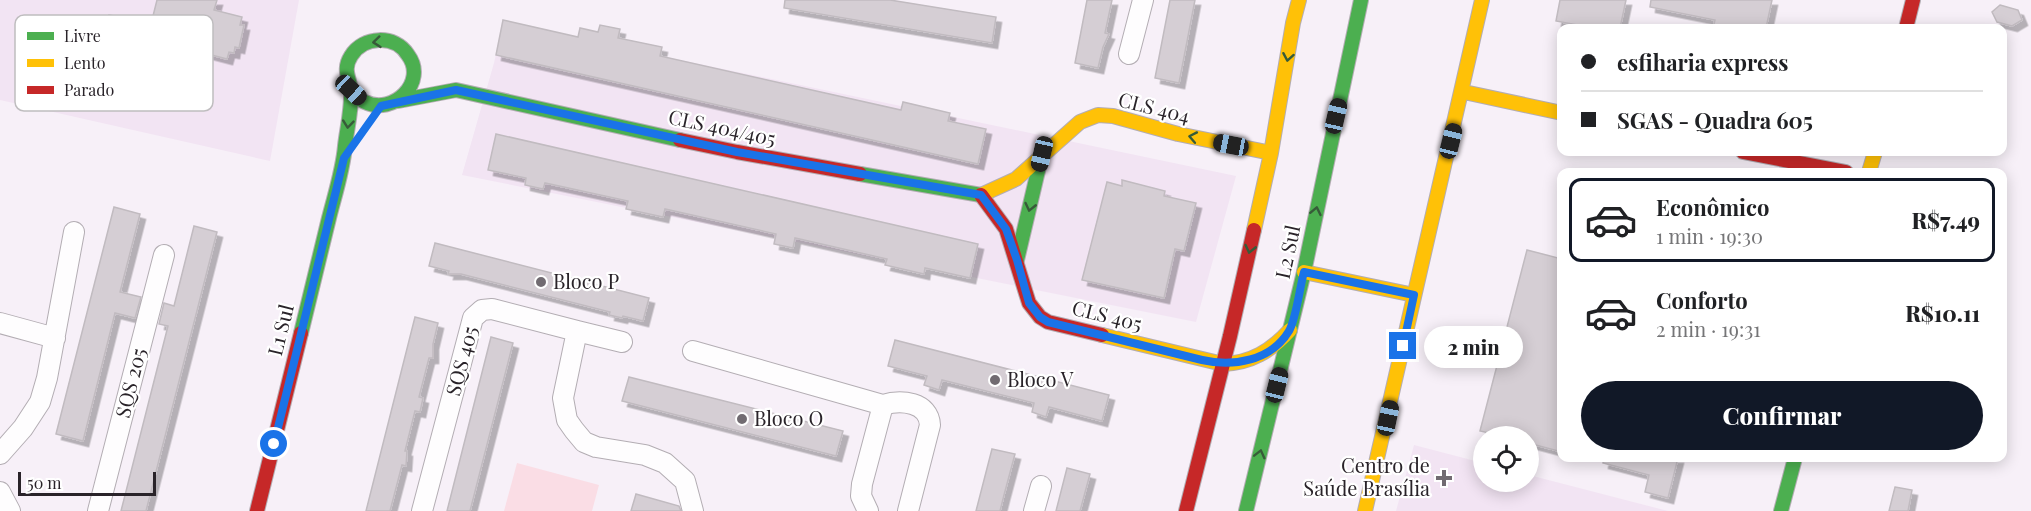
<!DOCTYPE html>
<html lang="pt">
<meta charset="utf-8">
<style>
:root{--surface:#fff;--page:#f6f6f6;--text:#202124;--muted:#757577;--line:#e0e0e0;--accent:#111827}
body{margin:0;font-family:"Playfair Display",serif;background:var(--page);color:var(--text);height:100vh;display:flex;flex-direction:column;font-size:22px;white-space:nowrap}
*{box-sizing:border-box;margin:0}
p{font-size:20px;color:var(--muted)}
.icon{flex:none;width:33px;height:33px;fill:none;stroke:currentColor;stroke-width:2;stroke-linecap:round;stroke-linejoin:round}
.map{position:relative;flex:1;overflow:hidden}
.side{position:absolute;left:1557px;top:168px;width:450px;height:294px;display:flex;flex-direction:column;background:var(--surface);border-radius:12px;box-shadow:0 3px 15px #0003}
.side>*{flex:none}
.hud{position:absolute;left:1557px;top:24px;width:450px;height:132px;border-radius:12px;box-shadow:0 3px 15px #0003;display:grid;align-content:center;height:132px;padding:0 24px;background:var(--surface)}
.buttons{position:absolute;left:1473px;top:426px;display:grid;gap:12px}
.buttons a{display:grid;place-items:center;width:66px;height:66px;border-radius:50%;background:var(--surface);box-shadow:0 3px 15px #0003;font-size:30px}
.scale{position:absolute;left:18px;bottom:15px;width:138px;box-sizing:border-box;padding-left:6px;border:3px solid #292329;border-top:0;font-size:16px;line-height:21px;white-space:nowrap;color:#292329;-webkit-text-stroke:4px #fff;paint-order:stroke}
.end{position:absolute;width:27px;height:27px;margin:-14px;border:8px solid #1a73e8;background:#fff;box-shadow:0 0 0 3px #fff}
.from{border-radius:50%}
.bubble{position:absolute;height:42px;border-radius:21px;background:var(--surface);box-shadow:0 3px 15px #0003;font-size:20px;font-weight:800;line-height:42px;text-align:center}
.car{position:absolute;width:18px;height:36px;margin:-18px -9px;border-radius:8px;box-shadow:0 0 4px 2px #0007;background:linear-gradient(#222 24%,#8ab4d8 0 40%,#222 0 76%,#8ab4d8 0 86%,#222 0)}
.hud b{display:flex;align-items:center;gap:21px;height:57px;font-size:22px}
.hud b+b{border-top:2px solid var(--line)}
.hud i{width:15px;height:15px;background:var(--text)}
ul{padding:10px 0 0;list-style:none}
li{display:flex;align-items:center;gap:18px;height:84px;margin:0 12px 9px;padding:0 12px;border:3px solid transparent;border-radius:12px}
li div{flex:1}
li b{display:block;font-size:22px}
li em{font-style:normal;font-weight:800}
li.active{border-color:var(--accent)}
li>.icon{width:54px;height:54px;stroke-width:1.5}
.button{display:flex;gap:12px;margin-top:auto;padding:12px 24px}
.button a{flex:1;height:69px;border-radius:36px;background:var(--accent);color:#fff;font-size:24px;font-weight:800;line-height:69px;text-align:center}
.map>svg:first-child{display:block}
.built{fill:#f2e4f3}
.green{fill:#fadde5}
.building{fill:#d5ced4;stroke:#c1bbc0;stroke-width:1.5;filter:url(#shadow)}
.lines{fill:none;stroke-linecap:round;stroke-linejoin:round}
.street-casing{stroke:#b3adb3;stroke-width:22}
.fast-casing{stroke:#b3adb3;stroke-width:16}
.slow-casing{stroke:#b3adb3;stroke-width:16}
.jam-casing{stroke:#b3adb3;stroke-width:16}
.street{stroke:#fefdfe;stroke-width:20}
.fast{stroke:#4caf50;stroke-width:14}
.slow{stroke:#ffc107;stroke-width:14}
.jam{stroke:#c62828;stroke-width:14}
.oneway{stroke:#375b39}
.route{stroke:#1a73e8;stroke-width:8}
.poi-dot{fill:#716b71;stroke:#fff;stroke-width:2}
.labels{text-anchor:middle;stroke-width:4.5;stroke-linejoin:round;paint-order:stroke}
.street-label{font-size:20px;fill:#292329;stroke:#fff}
.poi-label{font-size:20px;fill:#292329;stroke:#fff;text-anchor:start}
.key{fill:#fff;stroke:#bfbdbf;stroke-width:1.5}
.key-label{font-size:16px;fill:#292329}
</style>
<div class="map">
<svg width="2031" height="511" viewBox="0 0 2031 511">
<defs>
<filter id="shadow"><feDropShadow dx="5.5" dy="5.5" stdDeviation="0" flood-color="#0004"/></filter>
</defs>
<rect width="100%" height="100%" fill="#f7f0f8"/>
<!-- built -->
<path class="built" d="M0,0H299L270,161L0,100Z
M503,23L1236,176L1196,322L462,175L494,63Z
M1414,445L1483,463L1484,482H1528L1529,475L1668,511H1396Z"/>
<!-- green -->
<path class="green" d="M517,463L599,485L592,511H504Z"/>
<!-- building -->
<path class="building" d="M157,0H217L214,10L242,17L240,25H244L239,48L235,47L234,53L229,52L227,59L200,52L197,64L156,54L155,57L102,45L109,15L151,24Z
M785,0H890L996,17L992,43L784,8Z
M1087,0H1112L1105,33L1109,34L1103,47L1098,68L1075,63Z
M1170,0H1195L1179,83L1155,78Z
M1560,0H1626L1620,28H1593L1556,21Z
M1651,0H1772L1766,28H1713L1715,20L1650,7Z
M2000,5L2018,10L2022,20L2012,26L1997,22L1992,12Z
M503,20L578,37L580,28L598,32L600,25L620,29L618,38L662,47L660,56L901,110L903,102L950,113L948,121L986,129L978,164L496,55Z
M496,134L978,244L970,278L925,268L924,274L885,265L887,259L795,238L793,248L774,244L776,234L665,209L663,217L626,209L628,201L545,183L543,189L525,185L526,178L488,170Z
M1122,180L1165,191L1164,196L1196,203L1184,251L1175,249L1164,298L1082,280L1107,182L1122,186Z
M114,207L140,214L120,292L141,297L135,318L115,313L83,441L56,434Z
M194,226L217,232L146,511H121L168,326L159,324L164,303L174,306Z
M435,243L649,298L643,321L623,316L622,318L609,315L610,312L461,274H448L449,271L429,266Z
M1527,250L1562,259V452L1528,443V436H1503L1480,431Z
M415,317L438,323L433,344V358H429L419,397L423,398L420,412L415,411L405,451H407L406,466L402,465L390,511H366Z
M491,337L513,343L470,511H447Z
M895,340L1109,395L1102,421L1049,407L1046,417L1032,412L1034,403L942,380L939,390L924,385L927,376L888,366Z
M629,377L843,431L836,456L622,401Z
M992,449L1015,454L1004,495L1000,511H976Z
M1604,458H1678L1668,498L1645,492L1649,475L1603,463Z
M1067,468L1090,474L1080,511H1056Z
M1895,487L1912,490L1908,511H1889Z
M636,494L679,506L681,511H631Z"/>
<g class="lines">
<defs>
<path id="street" d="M1129,54L1143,0
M0,323L55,338
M622,342L577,331L563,398L567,420L574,430L584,442L596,447L645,455L665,463L685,481L693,511
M693,351L883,405C901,399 929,402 930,425L908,511
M0,454L23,428L40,402L47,378L74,232
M0,492L10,511
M98,511L164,255
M422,511L473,318L482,310L492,309L577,331
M868,511L861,496L862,484L883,405
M1034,511L1041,486"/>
<path id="fast" d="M398,101L456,90L680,140
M860,174L981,195
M1017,260L1042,154
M301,333C310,295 320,256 329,218C335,194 343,170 345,146C347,128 352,109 351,91C350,78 342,70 351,56C363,36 395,34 408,55C428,82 393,116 365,102C360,100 355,94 351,90
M1246,511L1304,272L1361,0
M1781,511L1795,458"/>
<path id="slow" d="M1464,92L1562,113
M1869,172L1875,152
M981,195L1016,179L1080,122L1098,115L1113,116L1178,134L1271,153
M1254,230L1271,153L1293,23L1299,0
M1304,272L1414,295
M1102,335L1223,364C1251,363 1271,351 1290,330
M1365,511L1482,0"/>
<path id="jam" d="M1906,28L1913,0
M680,140L737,152L860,174
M1743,152L1846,172
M981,195L1006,229L1029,303L1040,317L1048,322L1102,335
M257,511L301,333
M1186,511L1230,336L1254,230"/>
</defs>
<!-- street casing -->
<use href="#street" class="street-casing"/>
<!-- fast casing -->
<use href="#fast" class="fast-casing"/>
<!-- slow casing -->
<use href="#slow" class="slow-casing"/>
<!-- jam casing -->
<use href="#jam" class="jam-casing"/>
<!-- street -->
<use href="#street" class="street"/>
<!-- fast -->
<use href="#fast" class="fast"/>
<!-- slow -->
<use href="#slow" class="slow"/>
<!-- jam -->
<use href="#jam" class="jam"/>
</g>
<!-- one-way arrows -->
<defs><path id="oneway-chevron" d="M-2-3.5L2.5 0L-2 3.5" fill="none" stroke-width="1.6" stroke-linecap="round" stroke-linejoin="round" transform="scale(1.5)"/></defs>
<g class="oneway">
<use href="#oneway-chevron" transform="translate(377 42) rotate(174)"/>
<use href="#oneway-chevron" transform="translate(1288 57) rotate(100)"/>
<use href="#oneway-chevron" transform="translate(348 124) rotate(96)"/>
<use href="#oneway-chevron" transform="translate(1193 137) rotate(-169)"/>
<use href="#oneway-chevron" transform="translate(1030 207) rotate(103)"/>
<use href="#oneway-chevron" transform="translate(1316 211) rotate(-78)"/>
<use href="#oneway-chevron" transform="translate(1250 249) rotate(103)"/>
<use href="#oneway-chevron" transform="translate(1260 454) rotate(-76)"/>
</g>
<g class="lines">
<!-- route -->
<path class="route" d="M274,444L344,158L381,106L456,90L737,152L981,195L1006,229L1017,260L1029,303L1040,317L1048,322L1202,360C1233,367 1271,361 1289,331C1296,320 1300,286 1304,272L1414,295L1403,346"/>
</g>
<!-- markers -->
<g class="poi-dot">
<circle cx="541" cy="282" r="6"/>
<circle cx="995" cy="380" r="6"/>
<circle cx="742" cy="419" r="6"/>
<path d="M1441 469h6v6h6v6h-6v6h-6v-6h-6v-6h6z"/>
</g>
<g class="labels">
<!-- street labels -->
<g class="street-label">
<text transform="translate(1154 108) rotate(14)" y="7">CLS 404</text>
<text transform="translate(722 128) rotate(12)" y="7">CLS 404/405</text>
<text transform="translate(1288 252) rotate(-78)" y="7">L2 Sul</text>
<text transform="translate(1107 316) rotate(14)" y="7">CLS 405</text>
<text transform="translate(281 330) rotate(-76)" y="7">L1 Sul</text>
<text transform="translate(462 361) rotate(-75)" y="7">SQS 405</text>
<text transform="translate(131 383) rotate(-76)" y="7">SQS 205</text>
</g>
<!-- poi labels -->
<g class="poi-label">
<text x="553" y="289">Bloco P</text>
<text x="1007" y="387">Bloco V</text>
<text x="754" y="426">Bloco O</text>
<text x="1430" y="473" text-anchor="end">Centro de<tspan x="1430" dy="23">Saúde Brasília</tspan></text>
</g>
</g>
<!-- legend -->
<rect x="15" y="15" width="198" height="96" rx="9" class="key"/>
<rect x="27" y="32" width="27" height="8" fill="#4caf50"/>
<rect x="27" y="59" width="27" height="8" fill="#ffc107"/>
<rect x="27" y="86" width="27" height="8" fill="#c62828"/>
<g class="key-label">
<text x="64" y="42">Livre</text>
<text x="64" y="69">Lento</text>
<text x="64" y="96">Parado</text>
</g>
</svg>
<div class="buttons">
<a><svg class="icon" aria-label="locate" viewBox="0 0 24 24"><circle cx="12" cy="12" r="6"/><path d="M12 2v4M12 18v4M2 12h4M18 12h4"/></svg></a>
</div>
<div class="scale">50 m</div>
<i class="end from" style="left:274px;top:444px"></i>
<i class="end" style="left:1403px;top:346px"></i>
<div class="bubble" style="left:1424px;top:326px;width:99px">2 min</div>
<i class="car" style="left:351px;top:90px;rotate:133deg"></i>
<i class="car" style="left:1336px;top:116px;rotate:13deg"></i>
<i class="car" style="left:1451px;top:141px;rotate:14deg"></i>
<i class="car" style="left:1231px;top:145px;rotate:281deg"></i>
<i class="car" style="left:1042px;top:154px;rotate:193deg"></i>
<i class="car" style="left:1277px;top:385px;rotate:14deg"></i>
<i class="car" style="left:1388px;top:418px;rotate:12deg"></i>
<div class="hud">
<b><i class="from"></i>esfiharia express</b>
<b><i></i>SGAS - Quadra 605</b>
</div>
<section class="side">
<ul>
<li class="active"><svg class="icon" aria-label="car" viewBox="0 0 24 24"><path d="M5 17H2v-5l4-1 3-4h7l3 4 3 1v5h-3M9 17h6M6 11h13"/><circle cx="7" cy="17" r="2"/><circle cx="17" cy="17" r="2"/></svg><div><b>Econômico</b><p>1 min · 19:30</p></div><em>R$7.49</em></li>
<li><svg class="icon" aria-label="car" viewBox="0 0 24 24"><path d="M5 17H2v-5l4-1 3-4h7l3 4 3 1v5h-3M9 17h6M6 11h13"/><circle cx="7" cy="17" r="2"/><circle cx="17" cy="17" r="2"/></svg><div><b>Conforto</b><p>2 min · 19:31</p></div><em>R$10.11</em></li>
</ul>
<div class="button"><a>Confirmar</a></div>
</section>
</div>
